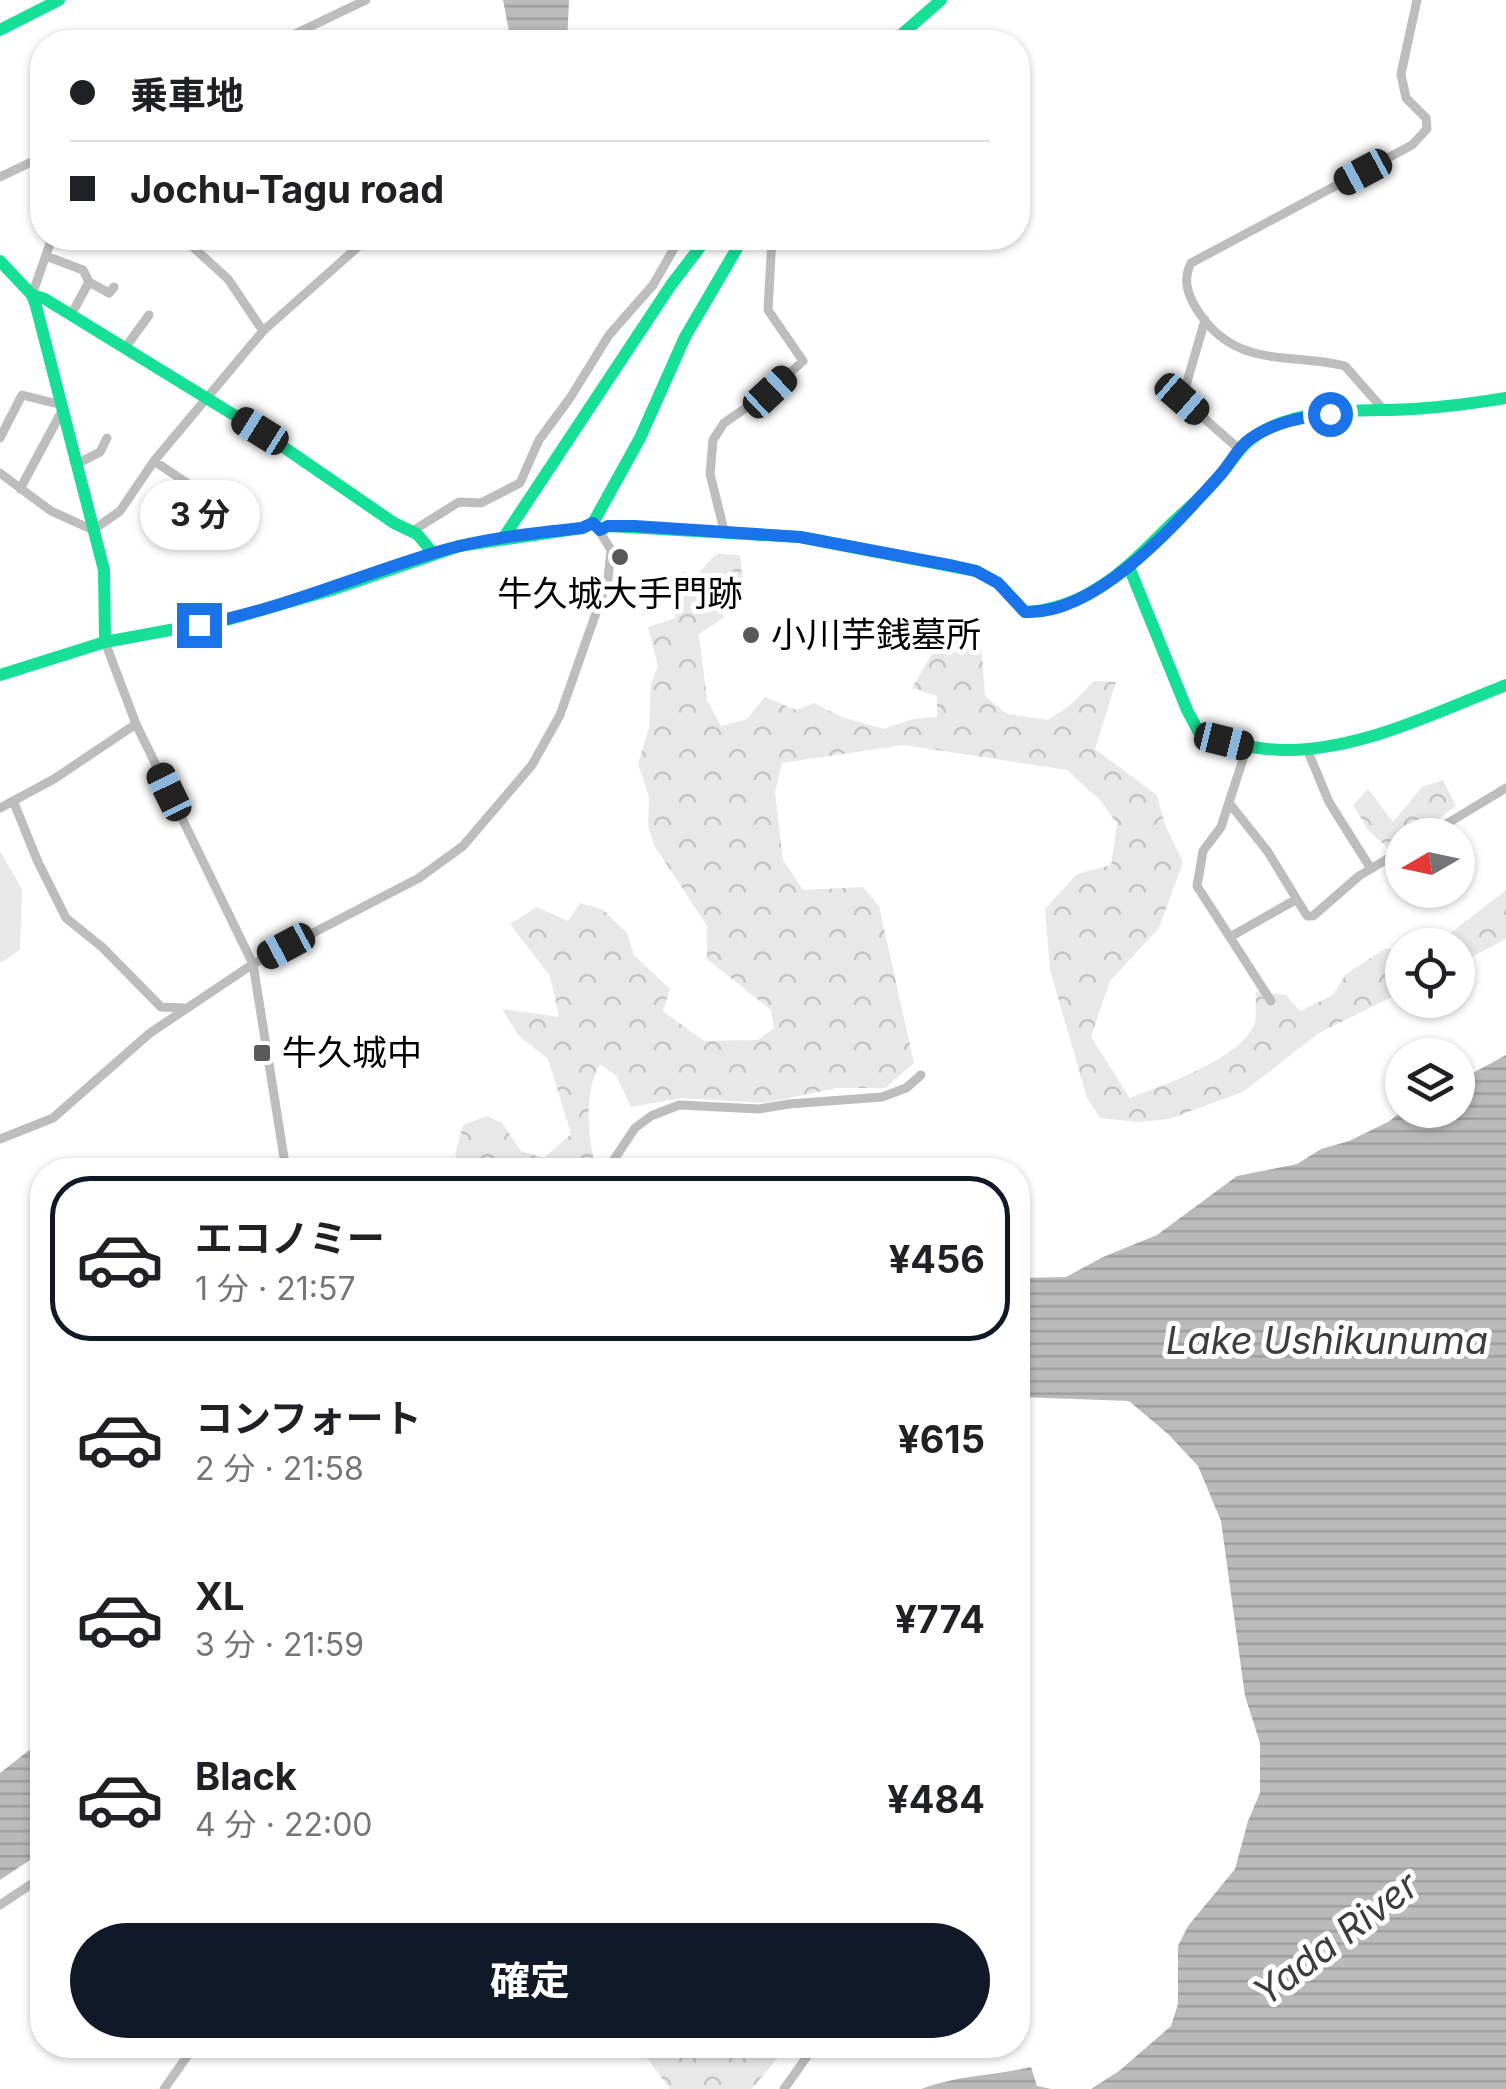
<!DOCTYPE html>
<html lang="ja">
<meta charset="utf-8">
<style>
:root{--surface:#fff;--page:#f6f6f6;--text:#202124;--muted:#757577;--line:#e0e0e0;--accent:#111827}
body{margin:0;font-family:Inter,"Noto Sans JP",sans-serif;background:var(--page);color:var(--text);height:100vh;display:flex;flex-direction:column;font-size:38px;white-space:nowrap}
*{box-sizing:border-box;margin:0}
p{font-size:32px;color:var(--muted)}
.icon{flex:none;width:55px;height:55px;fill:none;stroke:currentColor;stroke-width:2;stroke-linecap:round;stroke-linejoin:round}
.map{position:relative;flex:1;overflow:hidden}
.sheet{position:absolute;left:30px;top:1158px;width:1000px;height:900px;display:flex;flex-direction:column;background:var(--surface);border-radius:40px;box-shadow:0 2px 8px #0004}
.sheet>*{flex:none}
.top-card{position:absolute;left:30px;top:30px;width:1000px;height:220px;border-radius:40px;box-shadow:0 2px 8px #0004;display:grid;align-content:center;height:220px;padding:0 40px;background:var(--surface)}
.needle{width:65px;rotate:261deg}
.fabs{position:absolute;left:1385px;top:818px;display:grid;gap:20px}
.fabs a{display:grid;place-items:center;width:90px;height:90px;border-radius:50%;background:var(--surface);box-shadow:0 2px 8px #0004;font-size:50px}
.end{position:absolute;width:45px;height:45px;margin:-22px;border:12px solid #1a73e8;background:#fff;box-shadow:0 0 0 5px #fff}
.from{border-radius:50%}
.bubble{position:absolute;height:70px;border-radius:35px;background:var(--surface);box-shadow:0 2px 8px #0004;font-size:32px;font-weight:700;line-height:70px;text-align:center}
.car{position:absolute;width:30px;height:60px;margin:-30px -15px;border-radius:12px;box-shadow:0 0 8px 2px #0007;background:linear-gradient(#222 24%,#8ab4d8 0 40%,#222 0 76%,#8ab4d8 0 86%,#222 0)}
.top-card b{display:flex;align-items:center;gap:35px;height:95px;font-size:38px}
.top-card b+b{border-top:2px solid var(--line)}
.top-card i{width:25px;height:25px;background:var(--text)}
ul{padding:18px 0 0;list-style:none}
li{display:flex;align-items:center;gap:30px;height:165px;margin:0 20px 15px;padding:0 20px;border:5px solid transparent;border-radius:40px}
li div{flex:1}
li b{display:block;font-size:38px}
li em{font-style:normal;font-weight:700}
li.selected{border-color:var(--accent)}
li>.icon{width:90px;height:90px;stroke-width:1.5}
.button{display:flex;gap:20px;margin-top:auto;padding:20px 40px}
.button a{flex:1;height:115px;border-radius:60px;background:var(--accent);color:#fff;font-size:40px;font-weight:700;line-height:115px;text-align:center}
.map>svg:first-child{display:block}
.grass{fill:#e8e8e8}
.forest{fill:url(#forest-crowns)}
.water{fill:url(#water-rules)}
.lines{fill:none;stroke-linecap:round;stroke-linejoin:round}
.street{stroke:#bdbdbd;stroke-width:9}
.fast{stroke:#16e098;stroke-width:12}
.route{stroke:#1a73e8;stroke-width:12}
.poi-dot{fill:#595959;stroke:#fff;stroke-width:4}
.labels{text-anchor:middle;stroke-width:10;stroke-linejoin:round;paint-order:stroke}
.poi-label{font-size:35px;fill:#000;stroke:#fff;text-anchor:start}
.water-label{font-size:38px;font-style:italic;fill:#3d3d3d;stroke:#fff}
</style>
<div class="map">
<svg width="1506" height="2089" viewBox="0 0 1506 2089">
<defs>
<pattern id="forest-crowns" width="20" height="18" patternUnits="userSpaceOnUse" patternTransform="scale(2.5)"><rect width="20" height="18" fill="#e8e8e8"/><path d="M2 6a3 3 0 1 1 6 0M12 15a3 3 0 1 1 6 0" fill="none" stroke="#c5c5c5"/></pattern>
<pattern id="water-rules" width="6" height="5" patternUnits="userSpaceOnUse" patternTransform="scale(2.5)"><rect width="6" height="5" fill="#bababa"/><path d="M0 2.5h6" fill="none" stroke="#9e9e9e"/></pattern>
</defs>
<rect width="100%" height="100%" fill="#fff"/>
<!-- grass -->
<path class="grass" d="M0,851L22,889L20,950L0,963Z"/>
<!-- forest -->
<path class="forest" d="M716,554L740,555L743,582L718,578L700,594L702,606L719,609L725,617L699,634L707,700L721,726L747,719L765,697L796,710L814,703L842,717L884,729L913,719L937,717V696L912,688L938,643L953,633L981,643L985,696L1007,714L1048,720L1069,706L1094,681L1116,682L1095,749L1157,795L1165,825L1183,862L1159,928L1110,981L1091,1037L1130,1098C1162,1086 1245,1057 1255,1022C1257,1013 1255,1000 1256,991L1286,995L1300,1011L1333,995L1345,975L1386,948L1402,953V992L1319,1033L1243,1092L1169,1119L1138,1122L1100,1118L1087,1098L1050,970L1045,909L1077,874L1111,865L1117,824L1101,801L1067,770L904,745L782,763L775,792L783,860L803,890L863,887L879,906L914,1063L885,1088H837L765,1103L681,1098L631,1107L616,1075L600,1064C583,1094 588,1137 596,1170H463L455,1155L463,1125L487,1116L502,1123L521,1151L544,1158L571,1134L548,1059L518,1035L502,1009L559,1017L550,976L510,924L537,907L568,921L580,903L602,909L627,933L634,955L670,989L663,1011L704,1041L758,1040L774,1028L771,1010L707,959V926L654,845L648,825L649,797L638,764L649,728L651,683L658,666L648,627L676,618L670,595L683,572L696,576Z
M1443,780L1456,806L1423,831L1402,835V841L1388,848L1368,830L1353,805L1368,789L1393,822L1422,787Z
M1506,890V939L1458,964V945H1435Z
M637,2045H788L752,2089H670Z"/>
<!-- water -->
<path class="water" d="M503,0H569L567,42H511Z
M1506,1055V2089H1091L1119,2071L1171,2026L1178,2004V1946L1188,1926L1235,1869L1248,1821L1260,1793V1743L1245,1696L1221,1521L1198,1466L1168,1434L1129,1401L1018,1397V1278L1066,1277L1103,1257L1157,1235L1237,1176L1297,1164L1321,1149L1349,1141L1388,1122L1404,1110H1458V1081Z
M42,1740V1852L0,1880V1773Z
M1031,2067L1037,2086L1051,2089H921C958,2075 993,2076 1031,2067Z"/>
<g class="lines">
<!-- street -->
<path class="street" d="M278,42L366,0
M0,177L42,157
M183,238L228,279L263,331
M46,256L83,270L89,282L109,293L114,287
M32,295L52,238
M71,315L89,282
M1205,320L1182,399L1239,449
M125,348L149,315
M1382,408L1345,366C1288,352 1234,370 1196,308C1187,293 1183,279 1191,263L1412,145L1427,129L1426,118L1406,98L1401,74L1417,0
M0,438L22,395L62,405
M154,461L196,489
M77,464L100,452L107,438
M0,473L51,511L93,530L120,511L154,461L263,331L368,238
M20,489L63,409
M414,530L459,502L481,503L520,483L539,440L570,398L609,335L653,285L680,238
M725,534L710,474L713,440L724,423L769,392L803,361L768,310L772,238
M105,642L136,724L253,964L286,1170
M1247,747L1221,827L1203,851L1197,886L1271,1001
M1307,749L1329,802L1371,869
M14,803L38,862L66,918L102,947L161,1007L184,1008
M1230,804L1268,852L1307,916H1313L1359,876L1402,850
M0,808L54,779L136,724
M1428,835L1506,788
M1230,937L1295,900
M0,1139L53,1118L150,1033L253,964L419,878L463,846L532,765L560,715L608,579L611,550L598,529
M607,1170L635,1128L651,1116L679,1105L759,1109L789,1104L882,1097L906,1088L921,1075
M1018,1811L1020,1851L1018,1886
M0,1905L42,1877
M164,2089L195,2045
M784,2089L815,2045"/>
<!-- fast -->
<path class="fast" d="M0,30L59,0
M893,42L941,0
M0,261L32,295L36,306L104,570L105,642
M32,295L45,299L260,431L394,523L417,534L433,553
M593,523L640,438L685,337L743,238
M600,530L608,526L800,537L976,571L998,583L1025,612C1086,609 1125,570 1166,529C1183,512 1201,498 1216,480C1232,462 1241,443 1263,431C1308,406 1365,412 1414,409C1445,407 1476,403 1506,398
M504,537L671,285L707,238
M1129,567L1187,710L1201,736C1231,743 1261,751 1292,750C1366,748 1439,711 1506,685
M0,675L105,642L230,619L331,590L459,546L582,528L593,523"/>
</g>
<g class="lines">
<!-- route -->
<path class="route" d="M199,625C282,609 357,576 437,552C485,538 533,533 582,528L593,523L600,530L608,526H634L800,537L954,566L976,571L998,583L1025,612C1097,615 1175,525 1221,474C1231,463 1237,448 1250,439C1274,422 1302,417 1330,414"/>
</g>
<!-- markers -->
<g class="poi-dot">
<circle cx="620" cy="557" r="10"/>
<circle cx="751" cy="635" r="10"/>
<rect x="252" y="1043" width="20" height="20" rx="5"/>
</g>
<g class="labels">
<!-- poi labels -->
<g class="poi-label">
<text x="620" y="606" text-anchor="middle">牛久城大手門跡</text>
<text x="771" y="647">小川芋銭墓所</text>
<text x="282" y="1065">牛久城中</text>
</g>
<!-- water labels -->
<g class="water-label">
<text x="1327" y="1354">Lake Ushikunuma</text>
<text transform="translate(1336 1939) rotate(-37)" y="13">Yada River</text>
</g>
</g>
</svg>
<div class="fabs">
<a><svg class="needle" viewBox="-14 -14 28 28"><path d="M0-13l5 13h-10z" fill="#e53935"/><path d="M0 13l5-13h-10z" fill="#757577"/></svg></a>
<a><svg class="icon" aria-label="locate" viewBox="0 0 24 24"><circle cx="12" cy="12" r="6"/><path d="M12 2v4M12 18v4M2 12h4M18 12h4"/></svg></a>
<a><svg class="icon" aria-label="layers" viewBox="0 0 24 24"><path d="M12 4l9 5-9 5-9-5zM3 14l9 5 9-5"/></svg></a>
</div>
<i class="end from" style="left:1330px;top:414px"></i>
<i class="end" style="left:199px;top:625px"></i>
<div class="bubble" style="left:140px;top:480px;width:120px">3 分</div>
<i class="car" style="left:1363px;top:172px;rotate:242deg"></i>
<i class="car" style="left:770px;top:392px;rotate:47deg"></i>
<i class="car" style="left:1182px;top:399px;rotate:131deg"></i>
<i class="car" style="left:260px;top:431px;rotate:302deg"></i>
<i class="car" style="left:1224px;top:741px;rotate:104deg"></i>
<i class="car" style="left:169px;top:792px;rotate:334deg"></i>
<i class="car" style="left:286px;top:946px;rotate:242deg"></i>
<div class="top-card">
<b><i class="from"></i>乗車地</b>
<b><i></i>Jochu-Tagu road</b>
</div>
<section class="sheet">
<ul>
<li class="selected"><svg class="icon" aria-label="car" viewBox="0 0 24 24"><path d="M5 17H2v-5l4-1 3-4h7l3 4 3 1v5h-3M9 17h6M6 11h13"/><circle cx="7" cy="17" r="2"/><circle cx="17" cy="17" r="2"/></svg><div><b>エコノミー</b><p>1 分 · 21:57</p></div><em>¥456</em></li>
<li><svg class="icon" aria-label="car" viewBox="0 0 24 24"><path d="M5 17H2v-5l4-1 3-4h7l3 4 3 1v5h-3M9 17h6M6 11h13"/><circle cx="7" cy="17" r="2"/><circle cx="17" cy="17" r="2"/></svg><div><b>コンフォート</b><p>2 分 · 21:58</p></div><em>¥615</em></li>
<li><svg class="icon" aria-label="car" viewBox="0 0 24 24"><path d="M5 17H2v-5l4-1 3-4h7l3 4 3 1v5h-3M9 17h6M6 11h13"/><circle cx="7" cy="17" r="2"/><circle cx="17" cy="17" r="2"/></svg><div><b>XL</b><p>3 分 · 21:59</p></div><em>¥774</em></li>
<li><svg class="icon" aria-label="car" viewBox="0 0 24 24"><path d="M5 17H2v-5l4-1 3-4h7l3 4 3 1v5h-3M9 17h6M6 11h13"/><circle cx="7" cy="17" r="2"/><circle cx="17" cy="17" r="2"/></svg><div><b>Black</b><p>4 分 · 22:00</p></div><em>¥484</em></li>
</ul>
<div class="button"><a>確定</a></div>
</section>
</div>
